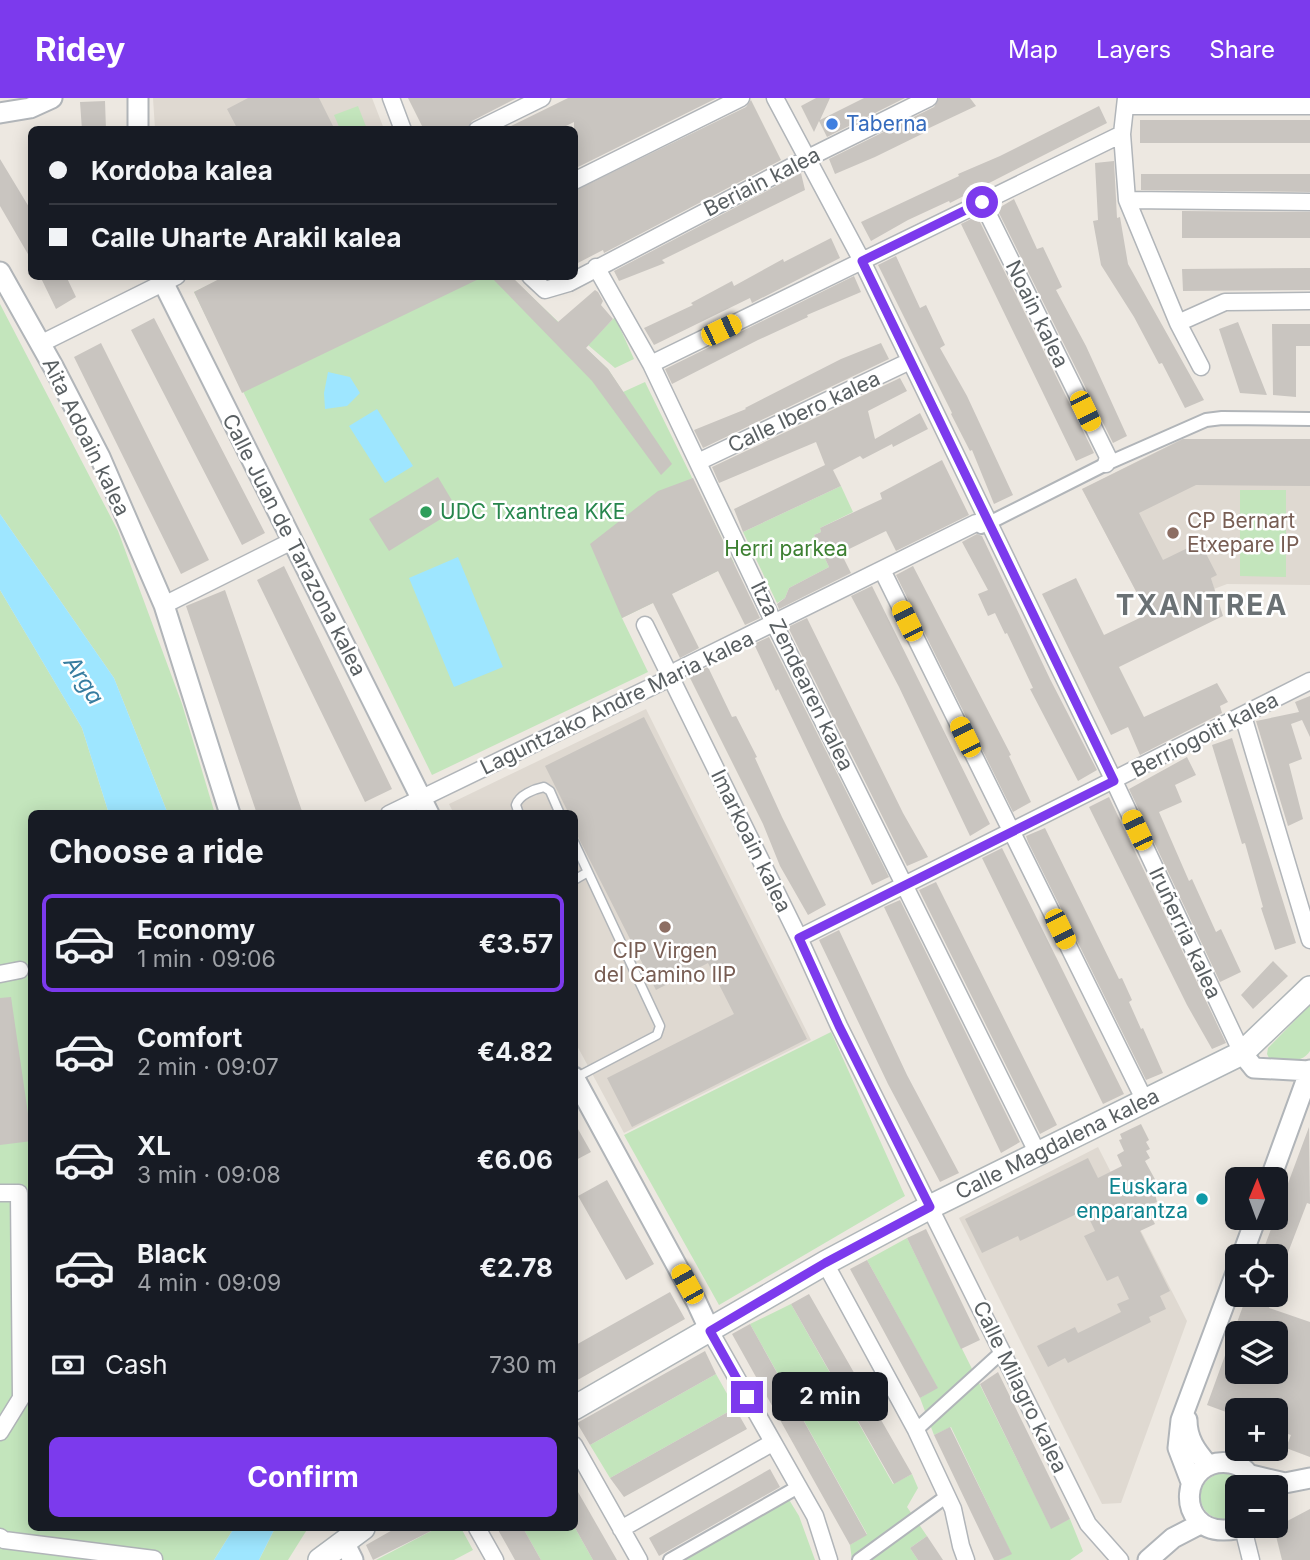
<!DOCTYPE html>
<meta charset="utf-8">
<style>
:root{--surface:#171b24;--page:#242831;--text:#f1f3f6;--muted:#9ea1a6;--line:#363941;--accent:#7c3aed}
body{margin:0;font-family:Inter,sans-serif;background:var(--page);color:var(--text);height:100vh;display:flex;flex-direction:column;font-size:26px;white-space:nowrap}
*{box-sizing:border-box;margin:0}
p{font-size:23px;color:var(--muted)}
.icon{flex:none;width:38px;height:38px;fill:none;stroke:currentColor;stroke-width:2;stroke-linecap:round;stroke-linejoin:round}
.map{position:relative;flex:1;overflow:hidden}
.panel{position:absolute;left:28px;top:712px;width:550px;height:721px;display:flex;flex-direction:column;background:var(--surface);border-radius:10px;box-shadow:0 4px 18px #0003}
.panel>*{flex:none}
.top-card{position:absolute;left:28px;top:28px;width:550px;height:154px;border-radius:10px;box-shadow:0 4px 18px #0003;display:grid;align-content:center;height:154px;padding:0 21px;background:var(--surface)}
.needle{width:46px;rotate:1deg}
.tools{position:absolute;left:1225px;top:1069px;display:grid;gap:14px}
.tools a{display:grid;place-items:center;width:63px;height:63px;border-radius:10px;background:var(--surface);box-shadow:0 4px 18px #0003;font-size:35px}
.end{position:absolute;width:32px;height:32px;margin:-16px;border:9px solid #7c3aed;background:#fff;box-shadow:0 0 0 4px #fff}
.from{border-radius:50%}
.bubble{position:absolute;height:49px;border-radius:10px;background:var(--surface);box-shadow:0 4px 18px #0003;font-size:23px;font-weight:700;line-height:49px;text-align:center}
.car{position:absolute;width:21px;height:42px;margin:-21px -10px;border-radius:9px;box-shadow:0 0 5px 2px #0007;background:linear-gradient(#f5c518 24%,#345 0 40%,#f5c518 0 76%,#345 0 86%,#f5c518 0)}
.top-card b{display:flex;align-items:center;gap:24px;height:66px;font-size:26px}
.top-card b+b{border-top:2px solid var(--line)}
.top-card i{width:18px;height:18px;background:var(--text)}
ul{padding:0;list-style:none}
li{display:flex;align-items:center;gap:21px;height:98px;margin:0 14px 10px;padding:0 7px;border:4px solid transparent;border-radius:10px}
li div{flex:1}
li b{display:block;font-size:26px}
li em{font-style:normal;font-weight:700}
li.selected{border-color:var(--accent)}
li>.icon{width:63px;height:63px;stroke-width:1.5}
h2{padding:0 21px;font-size:32px;line-height:84px}
.pay{display:flex;align-items:center;gap:18px;height:77px;padding:0 21px;font-size:26px}
.pay p{margin-inline-start:auto}
.button{display:flex;gap:14px;margin-top:auto;padding:14px 21px}
.button a{flex:1;height:80px;border-radius:10px;background:var(--accent);color:#fff;font-size:28px;font-weight:700;line-height:80px;text-align:center}
header{display:flex;align-items:center;gap:42px;box-sizing:border-box;height:98px;padding:0 35px;background:var(--accent);color:#fff}
header strong{font-size:33px}
nav{display:flex;gap:38px;margin-inline-start:auto;font-size:24px}
.map>svg:first-child{display:block}
.education{fill:#dfd9d1}
.green{fill:#c3e5bc}
.water{fill:#9ee6ff}
.building{fill:#c9c5c0;fill-rule:evenodd}
.lines{fill:none;stroke-linecap:round;stroke-linejoin:round}
.service-casing{stroke:#b1b5b9;stroke-width:11}
.pedestrian-casing{stroke:#b1b5b9;stroke-width:16}
.minor-casing{stroke:#b1b5b9;stroke-width:19}
.tertiary-casing{stroke:#b1b5b9;stroke-width:23}
.secondary-casing{stroke:#b0b6b9;stroke-width:26}
.service{stroke:#fff;stroke-width:8}
.pedestrian{stroke:#fff;stroke-width:12}
.minor{stroke:#fff;stroke-width:16}
.tertiary{stroke:#fff;stroke-width:19}
.secondary{stroke:#fff;stroke-width:23}
.route{stroke:#7c3aed;stroke-width:9}
.shop-dot{fill:#3f7fe0;stroke:#fff;stroke-width:2.5}
.leisure-dot{fill:#2e9e5b;stroke:#fff;stroke-width:2.5}
.education-dot{fill:#8d6e63;stroke:#fff;stroke-width:2.5}
.culture-dot{fill:#0f9aa8;stroke:#fff;stroke-width:2.5}
.labels{text-anchor:middle;stroke-width:5;stroke-linejoin:round;paint-order:stroke}
.shop-label{font-size:21px;fill:#366cbe;stroke:#fff;text-anchor:start}
.street-label{font-size:21px;fill:#595f62;stroke:#fff}
.leisure-label{font-size:21px;fill:#27864d;stroke:#fff;text-anchor:start}
.education-label{font-size:21px;fill:#785e54;stroke:#fff;text-anchor:start}
.park-label{font-size:21px;fill:#3d8032;stroke:#fff}
.culture-label{font-size:21px;fill:#0d838f;stroke:#fff;text-anchor:end}
.water-label{font-size:23px;font-style:italic;fill:#377da0;stroke:#fff}
.district-label{font-size:28px;font-weight:bold;letter-spacing:2px;fill:#6a7174;stroke:#fff}
</style>
<header>
<strong>Ridey</strong>
<nav><a>Map</a><a>Layers</a><a>Share</a></nav>
</header>
<div class="map">
<svg width="1310" height="1462" viewBox="0 0 1310 1462">
<rect width="100%" height="100%" fill="#ede8e1"/>
<!-- education -->
<path class="education" d="M153,0H372L384,31H155Z
M1182,341H1310V487L1227,486L1214,491L1211,480L1146,512L1082,391Z
M646,611L811,942L624,1035L574,942V716H454L449,706Z
M1098,1049L1187,1223L1121,1405L1102,1406L959,1120Z"/>
<!-- green -->
<path class="green" d="M358,8L367,31H340L334,17Z
M225,179H511L608,271L623,294L645,284L734,465L622,520L648,574L432,677L194,194Z
M0,206L118,433L182,606L215,716H168L114,580L0,416Z
M615,219L634,261L615,270L588,247Z
M841,388L853,414L820,430L821,434L814,437L829,469L789,490L785,500L777,505L743,434Z
M1240,392H1286V479L1240,478Z
M0,492L82,630L109,716H32V1430H234L214,1462H0Z
M1310,907V953C1302,966 1283,964 1269,960L1267,956L1268,950Z
M831,934L905,1098L719,1207L624,1037Z
M907,1140L1051,1430L1070,1421L1083,1453L1070,1462H999L1011,1455L951,1329L934,1337L920,1300L937,1289L867,1162Z
M791,1206L893,1386L912,1376L918,1390L907,1409L927,1438L910,1450L918,1462H852L850,1447L867,1436L750,1226Z
M716,1276L735,1310L610,1380L590,1347Z
M1220,1375L1236,1377L1246,1389L1237,1390V1418C1201,1433 1185,1386 1220,1375Z
M788,1400L799,1418L815,1462H683Z
M574,1428L593,1462H541L523,1430Z
M275,1430H308L288,1462H259Z
M437,1430H461L473,1452L454,1462H376Z"/>
<!-- water -->
<path class="water" d="M328,274L350,279L360,295L347,308L325,311L324,295Z
M377,311L413,368L385,385L349,328Z
M0,416L114,580L168,716H109L82,630L0,492Z
M458,459L503,569L454,589L409,480Z
M234,1430H275L259,1462H214Z"/>
<!-- building -->
<path class="building" d="M248,0H319L335,32H238L227,11Z
M408,0H517L472,23L467,32H424Z
M568,0H717L574,71V24L558,32H503Z
M816,0H830L820,22L864,0H905L827,39L819,23L814,34L801,8Z
M939,0H970L976,8L925,32L926,34L875,59L835,76L829,61L934,9Z
M751,2L781,62L604,155L603,152L574,167V93L746,9Z
M105,3L106,32H82L80,4Z
M1099,8L1107,25L950,105L949,103L908,122L871,143L861,124L959,78L958,76L1000,58Z
M1140,22H1310V45H1140Z
M0,61L32,114V163L0,108Z
M1114,63L1117,120L1120,119L1128,166L1204,302L1185,310L1162,265L1159,266L1134,219L1101,167L1093,123L1098,122L1095,65Z
M801,75L805,92L662,162L665,165L619,183L614,173Z
M1141,76H1310V94L1141,92Z
M1014,101L1037,151L1043,149L1062,189L1056,192L1086,248L1127,338L1113,345L997,111Z
M1182,113L1310,114V140H1182Z
M977,118L1094,355L1076,363L961,126Z
M831,140L840,160L752,205L750,200L654,247L644,230L693,207L691,205L732,183L734,188L783,161L784,164Z
M896,158L920,210L926,207L945,247L940,250L967,298L1013,397L994,406L972,352L970,353L951,316L952,315L878,167Z
M1310,170V192L1183,193L1182,171Z
M40,178H66L76,199L56,211Z
M225,178H485L242,295L194,194Z
M490,178H511L558,224L595,192L598,194L603,203L601,207L613,221L586,250L608,271L672,366L661,377L592,283Z
M854,178L861,194L807,217L808,219L758,242L672,286L665,271Z
M154,220L265,435L242,447L131,232Z
M1238,224L1267,297L1240,295L1219,231Z
M1272,226H1310V248H1296V299L1273,297Z
M101,245L209,462L181,476L74,259Z
M881,245L889,261L703,350L694,332L746,311L745,310L841,261Z
M900,280L907,293L868,313L875,341L920,315L928,331L893,349L892,346L863,361L860,358L833,372L841,388L743,434L734,411L825,367L816,344L719,385L712,369Z
M1183,341H1310V388L1196,387L1139,415L1163,462L1200,444L1217,477L1211,480L1223,518L1119,569L1144,619L1217,585L1228,604L1220,608L1222,615L1140,657L1128,629L1111,637L1042,496L1076,480L1104,537L1148,516L1082,391Z
M942,362L969,417L896,453L886,433L841,455L851,475L779,511L777,506L785,500L789,490L829,469L814,437L821,434L820,430L882,401L880,395Z
M438,379L457,411L389,453L369,421Z
M693,380L760,520L745,527L718,473L672,496L699,550L680,560L653,505L622,520L590,446L658,393Z
M977,436L982,438L1050,581L1097,672L1078,683L1030,591L1033,590L1007,535L1005,536L995,515L988,518L978,496L988,492L962,444Z
M284,468L392,691L365,704L257,482Z
M913,468L1011,657L1009,658L1031,704L1013,714L896,477Z
M872,488L990,726L970,738L899,589L851,498Z
M225,492L303,716H257L186,508Z
M807,520L903,715L928,759L907,768L788,529Z
M769,539L889,779L872,787L778,591L776,593L754,546Z
M708,569L732,619L736,618L757,659L755,660L782,719L826,807L808,817L780,768L763,726L689,578Z
M1310,598V639L1302,622L1291,626L1302,661L1289,666L1303,721L1288,728L1256,623L1299,614L1295,604Z
M644,619L807,941L632,1029L607,980L734,916L708,865L656,892L574,731V716H569L545,668Z
M1232,640L1296,845L1275,852L1261,810L1263,809L1245,745L1242,746L1212,647Z
M1187,659L1196,677L1175,687L1182,704L1159,714L1189,783L1192,781L1216,834L1221,831L1241,874L1220,884L1129,691Z
M1109,699L1226,945L1212,951L1187,907L1089,709Z
M1045,730L1119,881L1122,880L1132,902L1129,904L1141,931L1143,930L1163,975L1146,982L1028,744L1026,738Z
M1002,750L1124,996L1103,1006L982,760Z
M936,784L1057,1027L1040,1036L919,792Z
M900,802L1020,1044L1001,1055L884,809Z
M839,832L907,977L959,1075L940,1084L888,986L819,842Z
M1273,863L1288,878L1253,911L1241,897Z
M11,899L32,1043L0,1047V900Z
M574,1024L591,1054L574,1063Z
M1141,1026L1149,1042L1146,1044L1150,1051L1146,1053L1150,1060L1145,1063L1157,1085L1153,1087L1157,1104L1152,1106L1157,1115L1151,1118L1155,1126L1140,1133L1170,1193L1160,1198L1166,1211L1149,1219L1151,1224L1068,1265L1065,1260L1048,1269L1037,1248L1075,1229L1078,1235L1121,1214L1117,1206L1129,1201L1118,1178L1107,1183L1084,1138L1095,1133L1085,1112L1020,1143L1018,1138L982,1155L965,1121L1088,1060L1098,1080L1122,1068L1117,1057L1124,1053L1119,1042L1122,1041L1120,1036Z
M1309,1029L1310,1106L1307,1105L1276,1186V1158H1261Z
M607,1082L654,1166L626,1182L578,1098Z
M926,1131L980,1242L961,1251L907,1140Z
M867,1162L938,1290L920,1300L850,1171Z
M670,1194L685,1221L574,1284V1248Z
M809,1196L912,1376L894,1386L791,1206Z
M1247,1197H1273L1269,1210L1310,1224V1359L1286,1350L1291,1337L1276,1332V1312H1237V1318L1207,1307ZM1237,1236H1276V1274H1237Z
M750,1226L867,1437L850,1447L732,1236Z
M705,1253L716,1276L590,1347L577,1325Z
M998,1274L1070,1421L1051,1431L980,1286Z
M735,1310L747,1331L624,1399L610,1380Z
M950,1329L1012,1456L999,1462H994L934,1337Z
M770,1371L780,1389L659,1458L649,1440Z
M574,1387L617,1462H593L574,1428Z
M1310,1411V1462H1282L1274,1430Z
M396,1430H437L373,1462L366,1447Z
M497,1430H523L541,1462H515Z
M927,1438L943,1462H918L910,1450Z"/>
<g class="lines">
<defs>
<path id="service" d="M519,716L516,707C519,697 534,691 544,689L550,693L560,716
M574,744L660,928L657,937L575,980
M574,782L588,774"/>
<path id="pedestrian" d="M981,429L1106,366L1206,322L1222,320L1310,321
M916,1332L1003,1253
M670,1462L798,1389
M859,1462L947,1398"/>
<path id="minor" d="M391,0L403,32
M775,0L862,163L1114,683L1242,955
M1126,0L1122,36L1127,102L1178,225L1201,269
M1126,8H1310
M477,32L542,0
M574,83L741,0
M1127,102L1310,104
M982,104L1108,359L1106,366
M596,169L651,266L776,529L1038,1056
M530,178L545,192L569,185L808,60L929,0
M1178,225L1225,204L1310,203
M40,246L177,178
M651,266L1122,36
M698,364L910,263
M884,476L1145,1003
M164,507L292,443
M645,527L799,840L839,928L1088,1426L1120,1462
M678,572L976,425
M1243,618L1310,842
M389,716L672,579
M799,840L1310,583
M0,876L20,872
M0,1095H19L21,1300L0,1334
M825,1165L916,1332L953,1411L961,1448L966,1462
M710,1233L815,1418L829,1462
M574,1347L639,1462
M477,1430L495,1462
M1243,1430L1251,1462
M621,1431L772,1345
M0,1439L4,1442L154,1461"/>
<path id="tertiary" d="M0,15L30,10L52,0
M138,32V0
M0,174L54,270L100,359L164,507L230,716
M160,178L429,716
M1242,955L1254,970L1310,973
M574,979L696,1203L710,1233
M1270,1082L1310,972
M1242,1158L1256,1120
M1187,1322C1187,1341 1196,1353 1208,1367
M1251,1377L1285,1385L1310,1380
M1191,1384L1178,1350L1181,1322L1237,1172
M1245,1428C1239,1431 1231,1432 1224,1432C1175,1433 1179,1358 1230,1365C1244,1367 1251,1377 1256,1390
M344,1444L353,1462
M1148,1462L1173,1440L1200,1426"/>
<g id="secondary">
<path id="s1" d="M574,1310L825,1165L930,1109L1242,955L1310,890"/>
<path d="M320,1462L363,1430"/>
</g>
</defs>
<!-- service casing -->
<use href="#service" class="service-casing"/>
<!-- pedestrian casing -->
<use href="#pedestrian" class="pedestrian-casing"/>
<!-- minor casing -->
<use href="#minor" class="minor-casing"/>
<!-- tertiary casing -->
<use href="#tertiary" class="tertiary-casing"/>
<!-- secondary casing -->
<use href="#secondary" class="secondary-casing"/>
<!-- service -->
<use href="#service" class="service"/>
<!-- pedestrian -->
<use href="#pedestrian" class="pedestrian"/>
<!-- minor -->
<use href="#minor" class="minor"/>
<!-- tertiary -->
<use href="#tertiary" class="tertiary"/>
<!-- secondary -->
<use href="#secondary" class="secondary"/>
</g>
<g class="lines">
<!-- route -->
<path class="route" d="M747,1299L710,1233L825,1165L930,1109L839,928L799,840L1114,683L862,163L982,104"/>
</g>
<!-- markers -->
<circle class="shop-dot" cx="832" cy="26" r="7"/>
<circle class="leisure-dot" cx="426" cy="414" r="7"/>
<g class="education-dot">
<circle cx="1173" cy="435" r="7"/>
<circle cx="665" cy="829" r="7"/>
</g>
<circle class="culture-dot" cx="1202" cy="1101" r="7"/>
<g class="labels">
<!-- shop labels -->
<g class="shop-label">
<text x="846" y="33">Taberna</text>
</g>
<!-- street labels -->
<g class="street-label">
<text transform="translate(762 84) rotate(-27)" y="7">Beriain kalea</text>
<text transform="translate(1037 216) rotate(64)" y="7">Noain kalea</text>
<text transform="translate(804 314) rotate(-25)" y="7">Calle Ibero kalea</text>
<text transform="translate(86 339) rotate(64)" y="7">Aita Adoain kalea</text>
<text transform="translate(294 447) rotate(63)" y="7">Calle Juan de Tarazona kalea</text>
<text transform="translate(802 578) rotate(64)" y="7">Itza Zendearen kalea</text>
<text transform="translate(617 605) rotate(-26)" y="7">Laguntzako Andre Maria kalea</text>
<text transform="translate(1205 637) rotate(-27)" y="7">Berriogoiti kalea</text>
<text transform="translate(751 743) rotate(64)" y="7">Imarkoain kalea</text>
<text transform="translate(1185 835) rotate(65)" y="7">Iruñerria kalea</text>
<text dy="7" stroke="none"><textPath href="#s1" startOffset="551">Calle Magdalena kalea</textPath></text>
<text transform="translate(1020 1289) rotate(64)" y="7">Calle Milagro kalea</text>
</g>
<!-- leisure labels -->
<g class="leisure-label">
<text x="440" y="421">UDC Txantrea KKE</text>
</g>
<!-- education labels -->
<g class="education-label">
<text x="1187" y="430">CP Bernart<tspan x="1187" dy="24">Etxepare IP</tspan></text>
<text x="665" y="860" text-anchor="middle">CIP Virgen<tspan x="665" dy="24">del Camino IIP</tspan></text>
</g>
<!-- park labels -->
<g class="park-label">
<text x="786" y="458">Herri parkea</text>
</g>
<!-- culture labels -->
<g class="culture-label">
<text x="1188" y="1096">Euskara<tspan x="1188" dy="24">enparantza</tspan></text>
</g>
<!-- water labels -->
<g class="water-label">
<text transform="translate(84 582) rotate(57)" y="8">Arga</text>
</g>
<!-- district labels -->
<g class="district-label">
<text x="1202" y="517">TXANTREA</text>
</g>
</g>
</svg>
<div class="tools">
<a><svg class="needle" viewBox="-14 -14 28 28"><path d="M0-13l5 13h-10z" fill="#e53935"/><path d="M0 13l5-13h-10z" fill="#9ea1a6"/></svg></a>
<a><svg class="icon" aria-label="locate" viewBox="0 0 24 24"><circle cx="12" cy="12" r="6"/><path d="M12 2v4M12 18v4M2 12h4M18 12h4"/></svg></a>
<a><svg class="icon" aria-label="layers" viewBox="0 0 24 24"><path d="M12 4l9 5-9 5-9-5zM3 14l9 5 9-5"/></svg></a>
<a>+</a>
<a>−</a>
</div>
<i class="end from" style="left:982px;top:104px"></i>
<i class="end" style="left:747px;top:1299px"></i>
<div class="bubble" style="left:772px;top:1274px;width:116px">2 min</div>
<i class="car" style="left:721px;top:232px;rotate:64deg"></i>
<i class="car" style="left:1085px;top:313px;rotate:154deg"></i>
<i class="car" style="left:907px;top:523px;rotate:334deg"></i>
<i class="car" style="left:965px;top:639px;rotate:334deg"></i>
<i class="car" style="left:1137px;top:732px;rotate:335deg"></i>
<i class="car" style="left:1060px;top:831px;rotate:154deg"></i>
<i class="car" style="left:687px;top:1186px;rotate:331deg"></i>
<div class="top-card">
<b><i class="from"></i>Kordoba kalea</b>
<b><i></i>Calle Uharte Arakil kalea</b>
</div>
<section class="panel">
<h2>Choose a ride</h2>
<ul>
<li class="selected"><svg class="icon" aria-label="car" viewBox="0 0 24 24"><path d="M5 17H2v-5l4-1 3-4h7l3 4 3 1v5h-3M9 17h6M6 11h13"/><circle cx="7" cy="17" r="2"/><circle cx="17" cy="17" r="2"/></svg><div><b>Economy</b><p>1 min · 09:06</p></div><em>€3.57</em></li>
<li><svg class="icon" aria-label="car" viewBox="0 0 24 24"><path d="M5 17H2v-5l4-1 3-4h7l3 4 3 1v5h-3M9 17h6M6 11h13"/><circle cx="7" cy="17" r="2"/><circle cx="17" cy="17" r="2"/></svg><div><b>Comfort</b><p>2 min · 09:07</p></div><em>€4.82</em></li>
<li><svg class="icon" aria-label="car" viewBox="0 0 24 24"><path d="M5 17H2v-5l4-1 3-4h7l3 4 3 1v5h-3M9 17h6M6 11h13"/><circle cx="7" cy="17" r="2"/><circle cx="17" cy="17" r="2"/></svg><div><b>XL</b><p>3 min · 09:08</p></div><em>€6.06</em></li>
<li><svg class="icon" aria-label="car" viewBox="0 0 24 24"><path d="M5 17H2v-5l4-1 3-4h7l3 4 3 1v5h-3M9 17h6M6 11h13"/><circle cx="7" cy="17" r="2"/><circle cx="17" cy="17" r="2"/></svg><div><b>Black</b><p>4 min · 09:09</p></div><em>€2.78</em></li>
</ul>
<div class="pay"><svg class="icon" aria-label="cash" viewBox="0 0 24 24"><path d="M3 7h18v10H3z"/><circle cx="12" cy="12" r="2"/></svg>Cash<p>730 m</p></div>
<div class="button"><a>Confirm</a></div>
</section>
</div>
